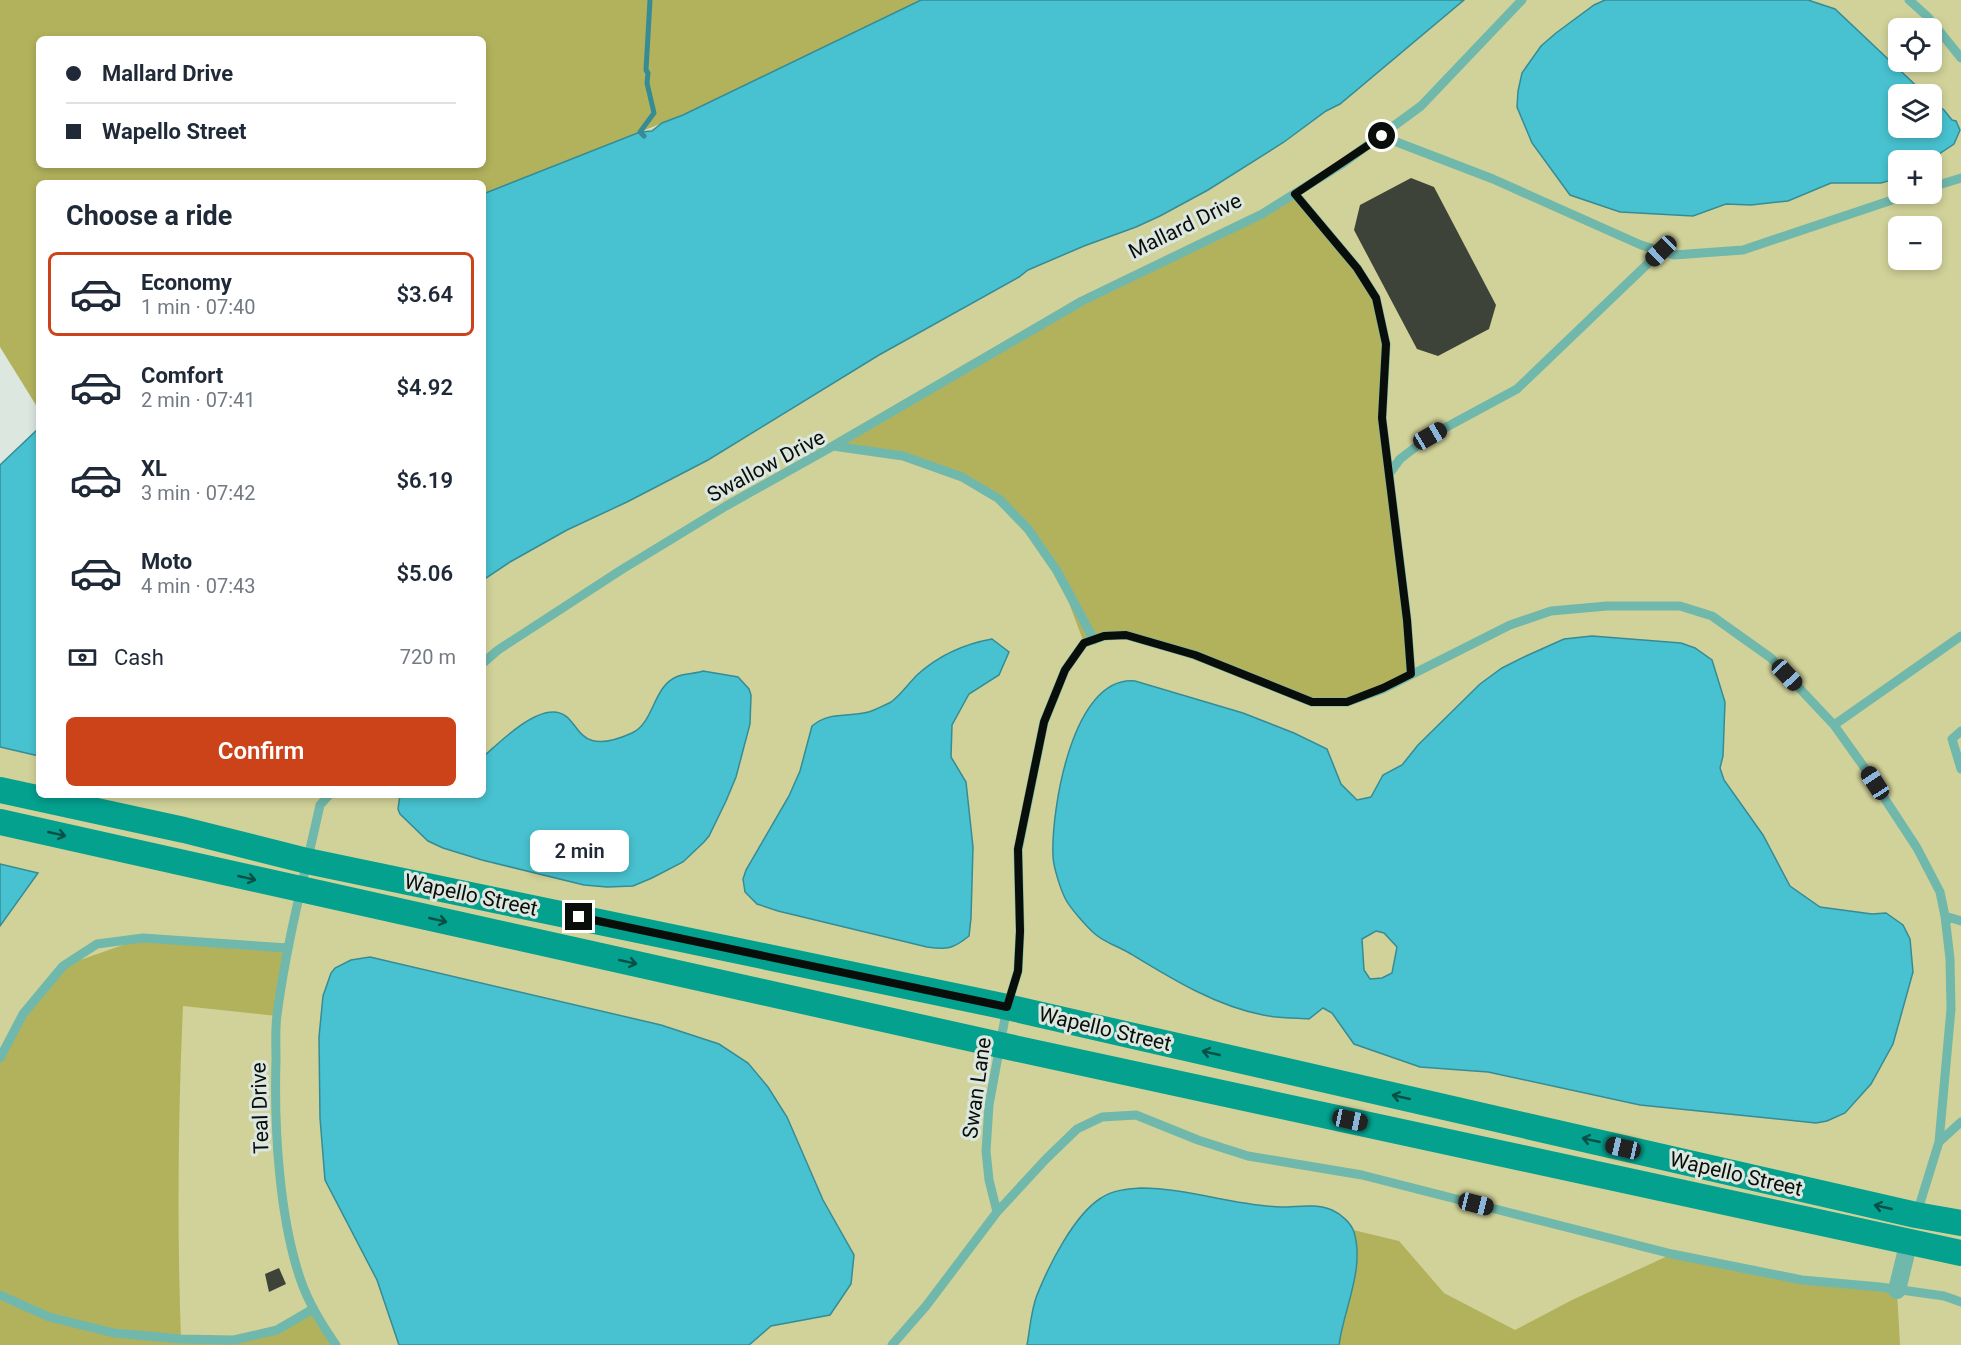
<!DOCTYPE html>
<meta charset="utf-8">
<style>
:root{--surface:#fff;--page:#f2f2f3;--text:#1f2937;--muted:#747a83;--line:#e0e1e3;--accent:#cc431a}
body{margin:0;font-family:Roboto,sans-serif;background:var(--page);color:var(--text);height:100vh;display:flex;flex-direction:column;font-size:22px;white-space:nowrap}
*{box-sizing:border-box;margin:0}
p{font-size:20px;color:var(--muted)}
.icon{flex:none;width:33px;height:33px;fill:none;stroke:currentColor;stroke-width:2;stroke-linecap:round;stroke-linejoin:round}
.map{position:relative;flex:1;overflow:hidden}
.drawer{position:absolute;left:36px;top:180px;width:450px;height:618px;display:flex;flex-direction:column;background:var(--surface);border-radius:9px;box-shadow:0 3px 9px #0003}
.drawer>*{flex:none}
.hud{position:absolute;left:36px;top:36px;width:450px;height:132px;border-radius:9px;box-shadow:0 3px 9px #0003;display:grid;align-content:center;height:132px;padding:0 30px;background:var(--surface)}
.buttons{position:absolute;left:1888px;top:18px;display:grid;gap:12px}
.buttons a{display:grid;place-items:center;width:54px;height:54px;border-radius:9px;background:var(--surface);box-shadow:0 3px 9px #0003;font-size:30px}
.end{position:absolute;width:27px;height:27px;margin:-14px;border:8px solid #0a0e0b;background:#fff;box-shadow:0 0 0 3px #fff}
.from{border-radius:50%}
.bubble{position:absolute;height:42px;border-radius:9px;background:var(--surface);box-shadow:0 3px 9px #0003;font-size:20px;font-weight:600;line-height:42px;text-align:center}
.car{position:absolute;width:18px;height:36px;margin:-18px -9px;border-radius:8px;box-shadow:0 0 4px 2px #0007;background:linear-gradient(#222 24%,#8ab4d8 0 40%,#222 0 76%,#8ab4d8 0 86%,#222 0)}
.hud b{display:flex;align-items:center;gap:21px;height:57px;font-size:22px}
.hud b+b{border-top:2px solid var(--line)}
.hud i{width:15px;height:15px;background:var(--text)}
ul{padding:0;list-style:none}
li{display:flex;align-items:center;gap:18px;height:84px;margin:0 12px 9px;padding:0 18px;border:3px solid transparent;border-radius:9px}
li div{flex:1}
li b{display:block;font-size:22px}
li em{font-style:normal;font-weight:600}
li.current{border-color:var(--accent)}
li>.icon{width:54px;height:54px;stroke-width:1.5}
h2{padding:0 30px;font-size:27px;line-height:72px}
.pay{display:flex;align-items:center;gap:15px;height:66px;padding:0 30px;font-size:22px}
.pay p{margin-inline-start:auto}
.cta{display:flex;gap:12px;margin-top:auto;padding:12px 30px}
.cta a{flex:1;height:69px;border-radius:9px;background:var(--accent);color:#fff;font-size:24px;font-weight:600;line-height:69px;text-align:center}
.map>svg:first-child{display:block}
.green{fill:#d1d299;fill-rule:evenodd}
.forest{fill:#b2b25d;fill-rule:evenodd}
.water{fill:#48c2d0;stroke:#358c95;stroke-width:1.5;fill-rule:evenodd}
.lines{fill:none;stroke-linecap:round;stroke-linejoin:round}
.stream{stroke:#358c95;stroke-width:5}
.building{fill:#3e433a}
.service{stroke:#70b8ab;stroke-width:9}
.minor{stroke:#70b8ab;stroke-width:18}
.secondary{stroke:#04a18f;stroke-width:26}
.oneway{stroke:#075046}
.route{stroke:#0a0e0b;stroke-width:8}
.labels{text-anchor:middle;stroke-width:6;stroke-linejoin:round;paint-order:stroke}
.street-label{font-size:21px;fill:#0a0e0b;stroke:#dbe7df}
</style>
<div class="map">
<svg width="1961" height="1345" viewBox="0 0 1961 1345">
<rect width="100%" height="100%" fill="#dbe7df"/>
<!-- green -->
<path class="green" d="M913,0H1961V1345H0V465L39,436V795H483V201L683,115ZM1899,28H1932V62H1899ZM1899,94H1932V128H1899ZM1899,160H1932V194H1899ZM1899,226H1932V260H1899Z"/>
<!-- forest -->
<path class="forest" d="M0,0H921L683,115L483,194V183H39V410L0,347ZM39,39H483V165H39Z
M1295,194L1376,298L1386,344L1382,419L1411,674L1347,702H1312L1126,635L1084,643L1057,571L999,499L962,477L903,456L833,446L1082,301Z
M143,938L288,948L277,1016L183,1006C178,1117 177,1228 181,1339L234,1340L277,1330L313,1309L336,1345H0V1058L23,1014L63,966Z
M1353,1230L1399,1241L1444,1293L1515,1330L1572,1300L1672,1254L1802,1280L1897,1290L1900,1345H1339L1358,1256Z"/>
<!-- water -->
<path class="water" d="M921,0H1464L1340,104L1326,111L1284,142L1208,190L1160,216L1136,227L1084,246L1028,270L1019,277L879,355L708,460L627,502L567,530L510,562L483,580V194L640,132L652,131L662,123L683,115Z
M1605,0H1808L1835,9L1925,94H1899V128H1932V101L1944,110L1952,120L1956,121L1960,130L1954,144L1930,160H1899V178L1881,183H1831L1788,201L1751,205L1726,204L1693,216L1620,212L1570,195L1532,143L1517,107L1518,91L1522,73L1541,46L1556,33L1594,5Z
M39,428V756L0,747V465Z
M1592,636L1681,643L1695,648L1712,660L1725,702L1723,756L1720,768L1724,780L1763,835L1790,886L1820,907L1872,914L1886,913L1903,925L1910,939L1913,972L1893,1044L1871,1084L1845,1113L1827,1121L1816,1123L1640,1105L1488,1072L1420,1067L1354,1044L1332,1013L1323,1008L1309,1019C1294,1018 1278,1018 1263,1015C1216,1006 1172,979 1131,954C1120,947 1105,943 1095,934C1087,927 1071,909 1066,900C1061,891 1053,866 1053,856C1051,811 1072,675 1135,681L1243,713L1294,733L1327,749L1341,784L1357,800L1371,797L1383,775L1402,765L1418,745L1480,684L1502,668L1526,656L1564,639ZM1376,931L1384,933L1397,947L1392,973L1382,978L1370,979L1364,970L1362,939Z
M992,639L1009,652L999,675L969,694L952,725L951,757L966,782L973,847L971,918L969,936C953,949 947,950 927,947L778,911L757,904L745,892L743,879L746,870L789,796L800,771L812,726C832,709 855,719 874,710C880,707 886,705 891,702C900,696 909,683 917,675C938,656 964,644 992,639Z
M703,671L738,677L749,689L751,695L750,724L736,777L726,801L709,836L704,842L683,862L652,878L633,886L607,887L584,885L482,860L443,848L428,841L400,814L398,809L400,795H483L484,756C500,742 530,712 553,712C583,712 570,761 632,733C654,723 653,687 676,677C684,673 695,674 703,671Z
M0,864L38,873L0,926Z
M370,957L661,1025L719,1044L748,1063L768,1087L787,1117L823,1200L854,1255L851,1284L830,1315L771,1326L749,1345H399L377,1280L325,1180L320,1118L319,1037L323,996L331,973L335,968L351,960Z
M1141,1188C1189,1188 1234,1206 1282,1207C1298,1207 1316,1203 1332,1210C1341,1214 1351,1223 1354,1232C1365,1269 1344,1308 1339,1345H1027C1030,1329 1031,1310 1037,1295C1049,1265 1074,1215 1101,1198C1113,1190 1127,1189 1141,1188Z"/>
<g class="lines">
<!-- stream -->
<path class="stream" d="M644,136L640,132L654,113L647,83L648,73L646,70L650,0"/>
</g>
<!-- building -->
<path class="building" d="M1411,178L1434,187L1496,305L1489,329L1438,356L1417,349L1354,230L1360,205Z
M279,1268L286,1284L269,1292L265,1274Z"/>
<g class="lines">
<!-- service -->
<path class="service" d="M1909,0L1928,17L1961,58
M1381,136L1493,179L1641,245L1674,255L1743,250L1910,194
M1932,187L1961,178
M1295,194L1357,268L1376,298L1386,344L1382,419L1389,474
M833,446L1082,301L1262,214L1342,164L1421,106L1522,0
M483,663L498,650L621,570L726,506L833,446L903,456L962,477L999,499L1028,529L1057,571L1094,640
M1411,674L1407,620L1389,474L1400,459L1430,436L1517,389L1661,251
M1834,725L1961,636
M1961,731L1952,739L1961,769
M329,795L320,805C305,873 286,945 277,1015C275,1029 276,1045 276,1060C274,1127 279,1218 301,1281C309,1304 322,1325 336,1345
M0,1058L23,1014L63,966L97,944L143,938L288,948
M1939,1142L1951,1009L1950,959L1945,916
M997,1212L1046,1159L1077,1129L1102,1117L1136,1115L1198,1140L1248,1156L1362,1175L1672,1254L1802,1280L1880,1287L1944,1296L1961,1302
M1917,1213L1939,1142L1961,1122
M0,1295L49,1317L114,1333L181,1339L234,1340L277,1330L313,1309
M892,1345L926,1306L997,1212L989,1180L986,1151L989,1105L1007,1007L1018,971L1020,931L1018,850L1044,722L1065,670L1084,643L1104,636L1126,635L1195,655L1312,702H1347L1383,689L1510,625L1551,611L1607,606H1680L1712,616L1771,658L1834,725L1864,767L1917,848L1940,892L1945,916L1961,921"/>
<!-- minor -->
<path class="minor" d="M1897,1290L1909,1241"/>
<!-- secondary -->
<path class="secondary" d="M0,790L184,830L307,861L1007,1007L1916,1215L1961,1223
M0,822L1000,1045L1961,1253"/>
</g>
<!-- one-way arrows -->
<defs><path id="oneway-shaft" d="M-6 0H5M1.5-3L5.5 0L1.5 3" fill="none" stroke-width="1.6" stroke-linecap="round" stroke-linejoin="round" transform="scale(1.5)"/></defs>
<g class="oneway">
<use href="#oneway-shaft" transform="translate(57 834) rotate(13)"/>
<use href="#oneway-shaft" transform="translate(247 878) rotate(13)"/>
<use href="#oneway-shaft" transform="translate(438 920) rotate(13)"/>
<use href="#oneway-shaft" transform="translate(628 962) rotate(13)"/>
<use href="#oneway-shaft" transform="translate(1211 1053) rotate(-167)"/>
<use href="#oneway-shaft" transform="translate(1401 1097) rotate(-167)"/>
<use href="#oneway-shaft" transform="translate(1591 1140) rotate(-167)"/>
<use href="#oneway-shaft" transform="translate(1883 1207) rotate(-167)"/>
</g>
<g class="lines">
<!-- route -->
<path class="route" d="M579,917L1007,1007L1018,971L1020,931L1018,849L1044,722L1065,670L1084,643L1104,636L1126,635L1195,655L1312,702H1347L1383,688L1411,674L1407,620L1382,418L1386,344L1376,298L1357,268L1295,194L1382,136"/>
</g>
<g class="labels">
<!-- street labels -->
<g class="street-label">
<text transform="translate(1185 226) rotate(-26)" y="7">Mallard Drive</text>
<text transform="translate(766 466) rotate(-28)" y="7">Swallow Drive</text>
<text transform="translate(471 895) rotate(12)" y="7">Wapello Street</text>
<text transform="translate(1105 1029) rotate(13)" y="7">Wapello Street</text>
<text transform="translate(977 1088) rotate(-82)" y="7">Swan Lane</text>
<text transform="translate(260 1108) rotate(-92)" y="7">Teal Drive</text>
<text transform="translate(1736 1174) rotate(13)" y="7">Wapello Street</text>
</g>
</g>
</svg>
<div class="buttons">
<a><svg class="icon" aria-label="locate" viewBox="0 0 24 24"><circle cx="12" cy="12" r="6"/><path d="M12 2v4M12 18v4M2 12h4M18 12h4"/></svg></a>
<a><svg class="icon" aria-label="layers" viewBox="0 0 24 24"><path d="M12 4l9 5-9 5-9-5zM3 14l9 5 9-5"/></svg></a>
<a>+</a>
<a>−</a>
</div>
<i class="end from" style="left:1382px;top:136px"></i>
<i class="end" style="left:579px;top:917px"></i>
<div class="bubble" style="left:530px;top:830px;width:99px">2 min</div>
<i class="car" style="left:1661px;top:251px;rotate:226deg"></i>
<i class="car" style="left:1430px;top:436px;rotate:60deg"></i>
<i class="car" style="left:1787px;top:675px;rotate:137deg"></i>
<i class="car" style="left:1875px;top:783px;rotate:327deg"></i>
<i class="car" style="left:1350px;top:1120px;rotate:102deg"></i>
<i class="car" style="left:1623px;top:1148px;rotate:283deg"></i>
<i class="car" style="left:1476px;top:1204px;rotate:104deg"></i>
<div class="hud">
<b><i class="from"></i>Mallard Drive</b>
<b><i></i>Wapello Street</b>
</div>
<section class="drawer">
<h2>Choose a ride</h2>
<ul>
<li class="current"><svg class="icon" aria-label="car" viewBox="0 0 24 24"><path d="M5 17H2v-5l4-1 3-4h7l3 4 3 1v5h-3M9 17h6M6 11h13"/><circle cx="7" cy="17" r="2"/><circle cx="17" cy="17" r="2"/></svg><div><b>Economy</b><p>1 min · 07:40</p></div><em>$3.64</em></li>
<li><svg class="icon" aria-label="car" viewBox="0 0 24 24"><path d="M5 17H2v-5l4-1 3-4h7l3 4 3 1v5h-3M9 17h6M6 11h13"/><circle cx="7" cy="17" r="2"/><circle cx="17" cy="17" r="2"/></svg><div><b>Comfort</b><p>2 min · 07:41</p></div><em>$4.92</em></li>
<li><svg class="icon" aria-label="car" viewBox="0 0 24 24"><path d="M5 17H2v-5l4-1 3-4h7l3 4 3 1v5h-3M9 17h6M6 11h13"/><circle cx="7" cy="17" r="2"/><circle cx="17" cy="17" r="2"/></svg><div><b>XL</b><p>3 min · 07:42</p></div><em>$6.19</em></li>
<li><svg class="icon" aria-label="car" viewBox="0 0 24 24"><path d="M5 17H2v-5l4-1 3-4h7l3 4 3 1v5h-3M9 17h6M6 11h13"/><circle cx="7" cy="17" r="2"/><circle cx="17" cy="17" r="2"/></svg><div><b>Moto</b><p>4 min · 07:43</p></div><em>$5.06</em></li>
</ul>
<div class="pay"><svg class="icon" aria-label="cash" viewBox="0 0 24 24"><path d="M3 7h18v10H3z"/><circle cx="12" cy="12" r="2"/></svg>Cash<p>720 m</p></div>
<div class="cta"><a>Confirm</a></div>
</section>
</div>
